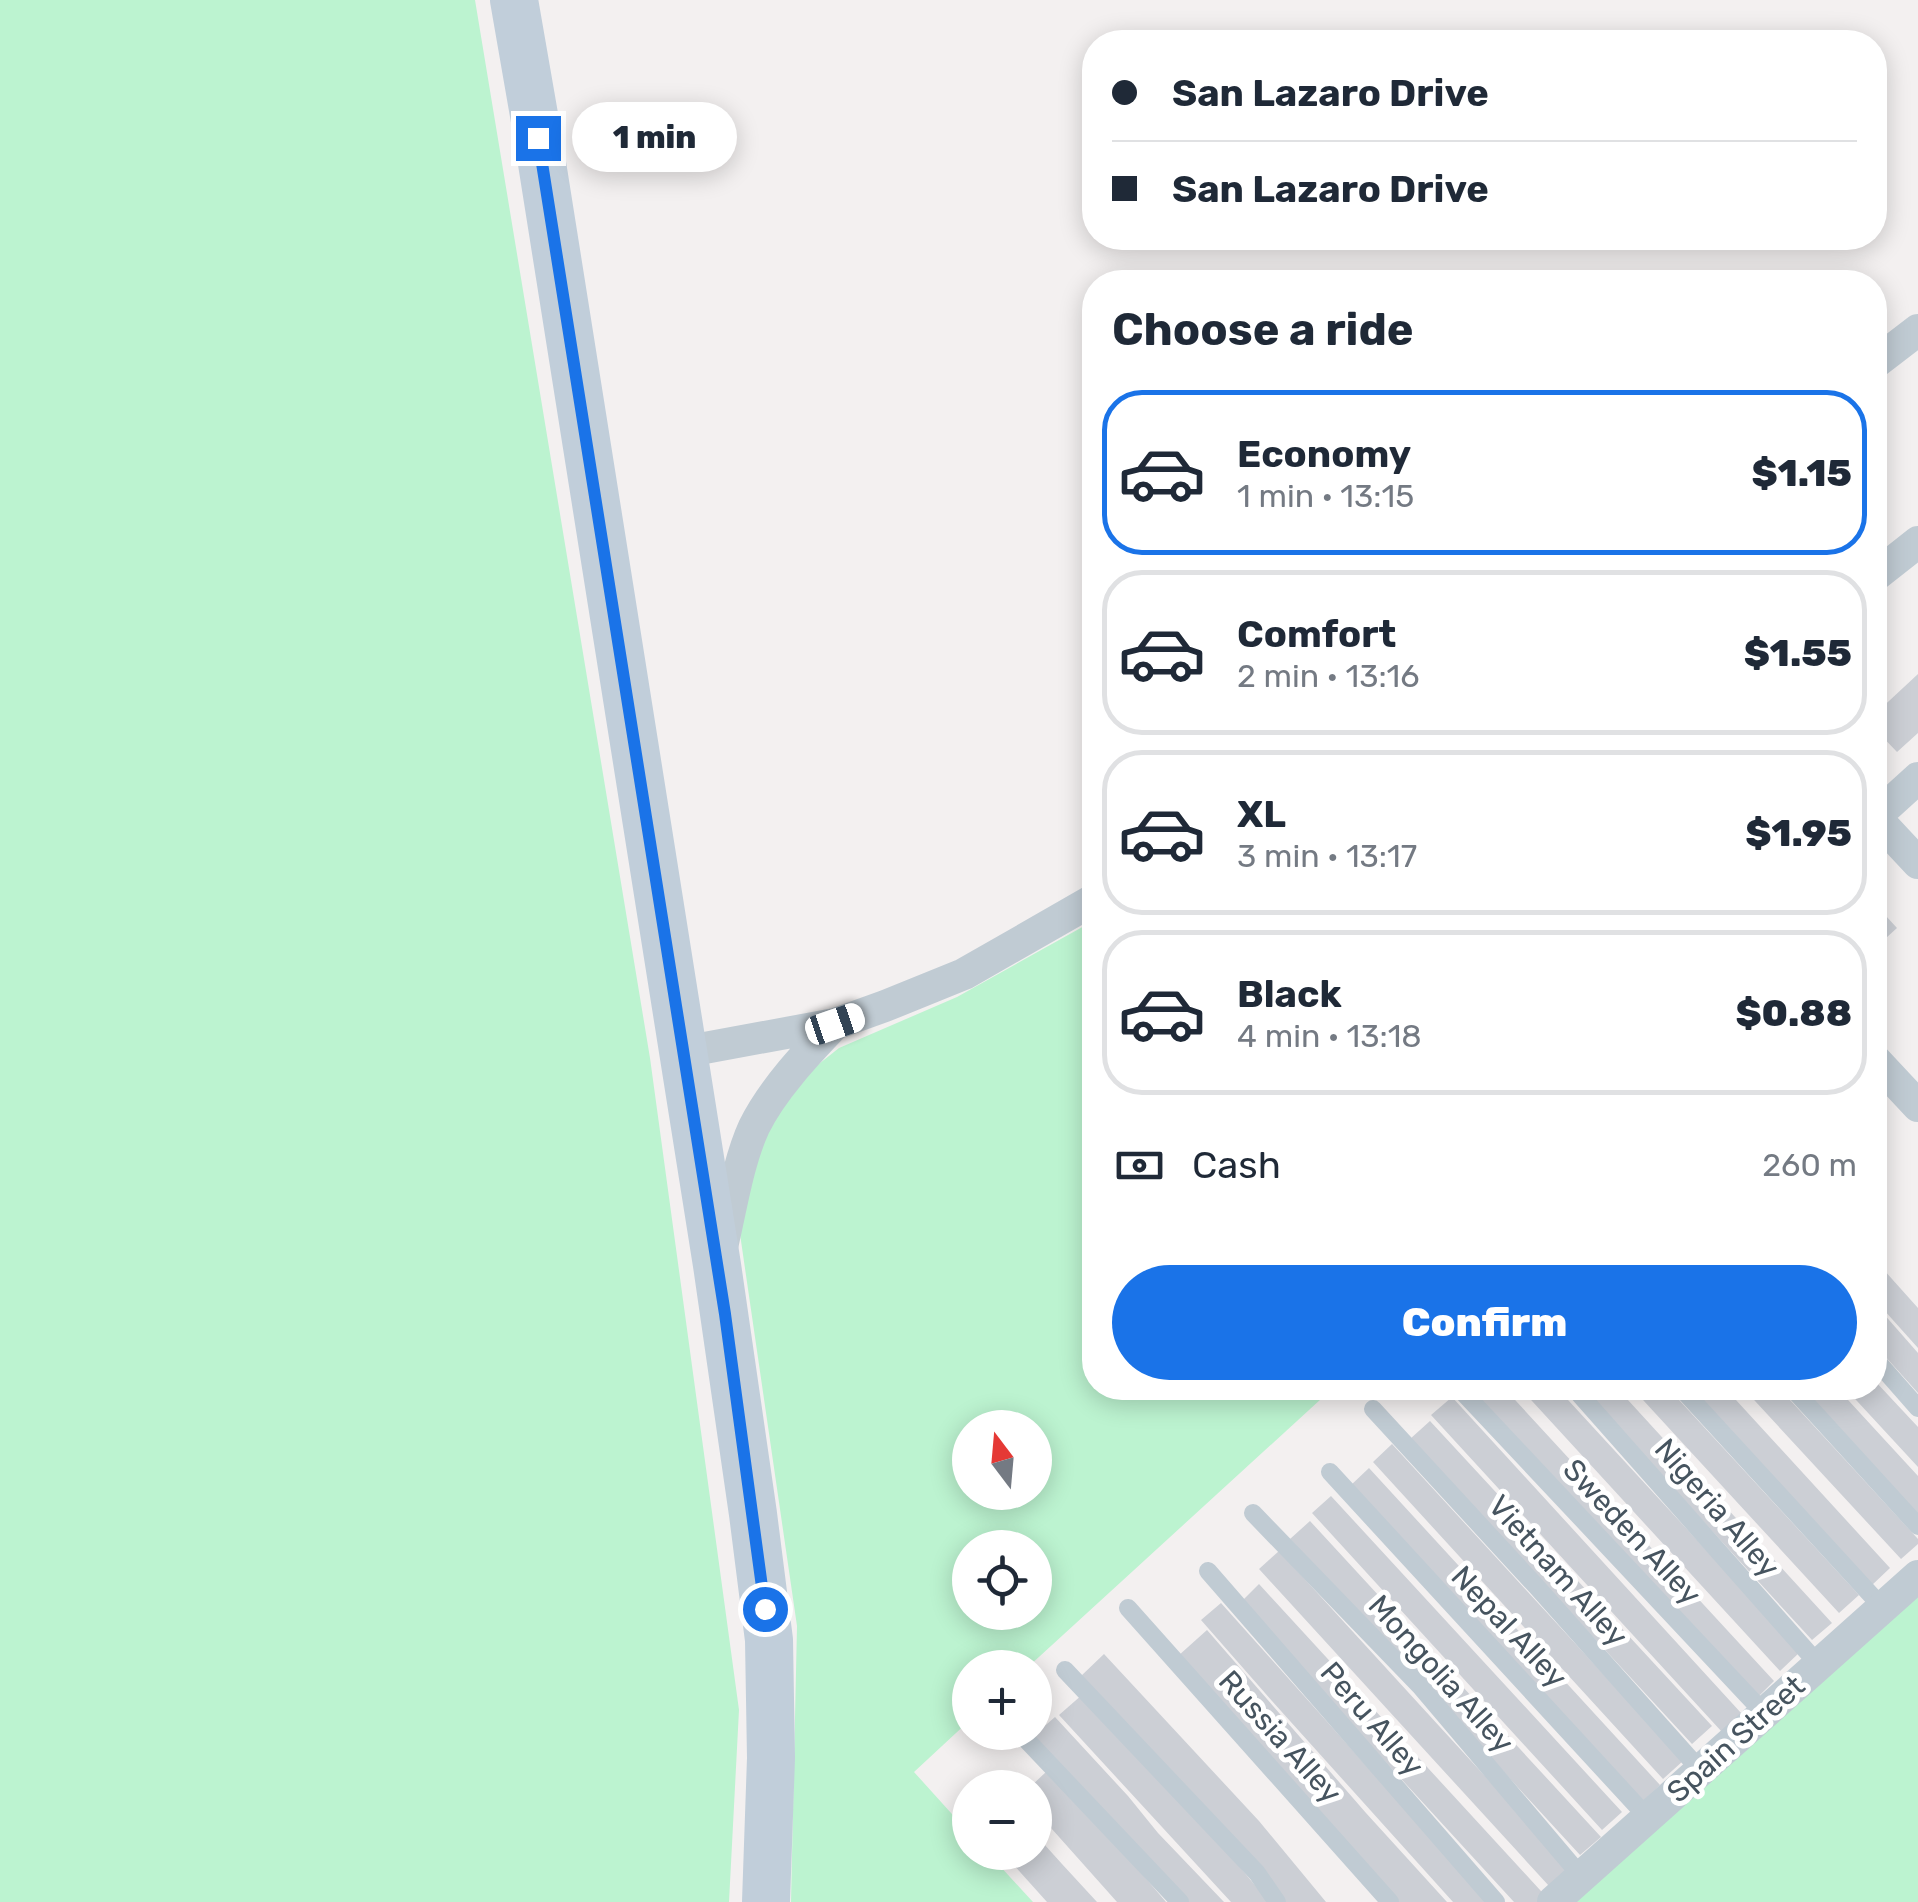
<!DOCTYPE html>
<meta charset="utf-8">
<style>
:root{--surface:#fff;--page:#f6f6f7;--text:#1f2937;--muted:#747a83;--line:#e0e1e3;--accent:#1a73e8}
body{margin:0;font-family:Rubik,sans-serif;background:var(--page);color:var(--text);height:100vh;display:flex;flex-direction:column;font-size:38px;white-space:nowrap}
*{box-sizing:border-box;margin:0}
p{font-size:32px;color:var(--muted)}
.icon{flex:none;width:55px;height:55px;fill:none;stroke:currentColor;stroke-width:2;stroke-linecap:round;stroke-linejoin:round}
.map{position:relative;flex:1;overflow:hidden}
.drawer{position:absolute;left:1082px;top:270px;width:805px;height:1130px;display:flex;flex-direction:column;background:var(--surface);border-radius:40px;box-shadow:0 5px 25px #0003}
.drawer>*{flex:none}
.top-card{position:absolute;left:1082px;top:30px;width:805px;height:220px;border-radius:40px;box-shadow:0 5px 25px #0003;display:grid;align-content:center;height:220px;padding:0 30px;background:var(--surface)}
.needle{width:65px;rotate:344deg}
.tools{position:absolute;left:952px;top:1410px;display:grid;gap:20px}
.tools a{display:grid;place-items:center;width:100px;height:100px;border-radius:50%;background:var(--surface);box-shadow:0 5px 25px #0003;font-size:50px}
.end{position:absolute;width:45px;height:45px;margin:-22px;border:12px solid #1a73e8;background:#fff;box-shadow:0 0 0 5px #fff}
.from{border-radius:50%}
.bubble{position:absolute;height:70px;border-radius:35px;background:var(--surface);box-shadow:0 5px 25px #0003;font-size:32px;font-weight:800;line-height:70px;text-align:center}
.car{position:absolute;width:30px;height:60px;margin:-30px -15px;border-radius:12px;box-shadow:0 0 8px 2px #0007;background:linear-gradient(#fff 24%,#345 0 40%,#fff 0 76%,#345 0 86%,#fff 0)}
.top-card b{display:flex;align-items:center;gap:35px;height:95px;font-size:38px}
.top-card b+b{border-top:2px solid var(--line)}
.top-card i{width:25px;height:25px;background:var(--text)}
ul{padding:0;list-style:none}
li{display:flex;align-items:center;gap:30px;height:165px;margin:0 20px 15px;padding:0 10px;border:5px solid var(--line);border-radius:40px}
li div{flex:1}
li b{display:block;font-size:38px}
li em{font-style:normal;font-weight:800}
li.active{border-color:var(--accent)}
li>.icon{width:90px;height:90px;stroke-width:1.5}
h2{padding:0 30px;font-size:45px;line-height:120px}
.pay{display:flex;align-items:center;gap:25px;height:110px;padding:0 30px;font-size:38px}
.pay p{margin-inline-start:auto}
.primary-button{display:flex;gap:20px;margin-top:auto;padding:20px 30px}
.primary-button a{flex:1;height:115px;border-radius:60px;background:var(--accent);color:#fff;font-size:40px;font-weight:800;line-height:115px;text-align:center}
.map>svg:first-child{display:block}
.green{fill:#bcf3d0;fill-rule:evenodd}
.building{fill:#cccfd5}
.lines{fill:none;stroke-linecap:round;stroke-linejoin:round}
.lane{stroke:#c0cbd3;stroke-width:18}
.street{stroke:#c0cbd3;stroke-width:32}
.secondary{stroke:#c1ceda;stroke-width:48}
.route{stroke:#1a73e8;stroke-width:12}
.labels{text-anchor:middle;stroke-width:10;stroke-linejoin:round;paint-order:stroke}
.street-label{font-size:30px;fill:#46545f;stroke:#fff}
</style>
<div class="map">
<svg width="1918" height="1902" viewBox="0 0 1918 1902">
<rect width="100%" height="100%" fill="#f3f0f0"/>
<!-- green -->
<path class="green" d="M0,0H475L650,1058L739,1710L729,1902H0Z
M1095,920V1388H1333L1028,1667L970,1668V1720L914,1772L970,1834V1852L988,1853L1033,1902H791L797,1626L740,1234L764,1123L810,1071L839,1048L957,997ZM970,1428H1035V1492H970ZM970,1548H1035V1612H970Z
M1918,1594V1902H1571Z"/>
<!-- building -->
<path class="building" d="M1918,674V733L1897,752L1875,729V714Z
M1875,904L1897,928L1875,948Z
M1875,1260L1918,1308V1348L1875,1300Z
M1875,1304L1918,1353V1393L1875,1345Z
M1875,1381L1918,1427V1467L1845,1388H1875Z
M1468,1388H1504L1774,1681L1755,1700Z
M1520,1388H1557L1800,1652L1780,1671Z
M1581,1388H1617L1832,1623L1812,1640Z
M1632,1388H1668L1859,1595L1839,1613Z
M1689,1388H1725L1890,1568L1871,1586Z
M1743,1388H1779L1918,1539V1544L1901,1559Z
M1801,1388H1837L1883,1438L1918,1476V1515Z
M1452,1397L1742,1714L1722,1732L1431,1415Z
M1430,1421L1712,1726L1692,1744L1410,1439Z
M1392,1444L1683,1761L1663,1779L1373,1462Z
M1369,1468L1660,1785L1641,1803L1350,1486Z
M1331,1496L1622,1812L1602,1830L1312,1513Z
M1310,1521L1601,1837L1580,1855L1290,1539Z
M1279,1551L1569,1868L1549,1886L1259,1569Z
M1259,1584L1551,1902H1514L1240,1603Z
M1221,1603L1488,1902H1453L1272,1701L1201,1620Z
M1207,1630L1366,1813L1447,1902H1397L1178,1656Z
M1104,1654L1259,1821L1326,1902H1285L1081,1676Z
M1083,1694L1228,1853L1269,1902H1231L1059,1715Z
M1055,1717L1128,1796L1158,1833L1224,1902H1179L1032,1737Z
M1047,1771L1125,1854L1166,1902H1117L1035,1810V1788H1029Z
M1035,1834L1062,1864L1097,1902H1047L1002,1852H1035Z"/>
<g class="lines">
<!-- lane -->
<path class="lane" d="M1875,1359L1918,1408
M1459,1388L1765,1714
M1574,1388L1819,1665
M1681,1388L1883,1608
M1792,1388L1918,1526
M1373,1409L1536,1586L1701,1771
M1330,1472L1648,1818
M1253,1513L1420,1686L1581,1876
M1208,1571L1496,1902
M1128,1608L1390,1902
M1065,1670L1257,1873L1277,1902
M1019,1732L1180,1902"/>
<!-- street -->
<path class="street" d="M1875,363L1918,330
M1875,576L1918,542
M1875,817L1918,863
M1875,817L1918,778
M683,1052L835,1024L885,1006L964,974L1095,899
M1875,1060L1918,1106
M722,1247C731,1209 738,1162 754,1127C772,1090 807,1053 835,1024
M1553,1902L1918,1576"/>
<!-- secondary -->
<path class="secondary" d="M514,0L538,138L717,1265L753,1514L769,1640L771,1758L766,1902"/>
</g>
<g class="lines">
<!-- route -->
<path class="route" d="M538,138L725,1314L765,1609"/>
</g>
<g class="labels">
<!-- street labels -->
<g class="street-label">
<text transform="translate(1717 1508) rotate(49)" y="10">Nigeria Alley</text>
<text transform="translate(1632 1532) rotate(47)" y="10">Sweden Alley</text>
<text transform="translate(1558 1571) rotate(48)" y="10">Vietnam Alley</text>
<text transform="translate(1509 1627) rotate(47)" y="10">Nepal Alley</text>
<text transform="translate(1441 1674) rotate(48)" y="10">Mongolia Alley</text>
<text transform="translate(1372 1719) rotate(49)" y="10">Peru Alley</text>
<text transform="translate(1280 1737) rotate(48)" y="10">Russia Alley</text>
<text transform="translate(1736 1739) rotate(-42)" y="10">Spain Street</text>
</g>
</g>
</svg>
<div class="tools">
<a><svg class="needle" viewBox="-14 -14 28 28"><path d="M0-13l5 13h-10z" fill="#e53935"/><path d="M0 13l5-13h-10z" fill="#747a83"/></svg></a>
<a><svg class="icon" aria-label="locate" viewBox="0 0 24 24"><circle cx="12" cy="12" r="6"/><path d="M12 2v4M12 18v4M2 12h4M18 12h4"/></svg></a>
<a>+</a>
<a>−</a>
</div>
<i class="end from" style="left:765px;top:1609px"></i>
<i class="end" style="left:538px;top:138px"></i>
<div class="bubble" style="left:572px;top:102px;width:165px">1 min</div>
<i class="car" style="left:835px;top:1024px;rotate:71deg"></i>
<div class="top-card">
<b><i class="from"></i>San Lazaro Drive</b>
<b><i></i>San Lazaro Drive</b>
</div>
<section class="drawer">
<h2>Choose a ride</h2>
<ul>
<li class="active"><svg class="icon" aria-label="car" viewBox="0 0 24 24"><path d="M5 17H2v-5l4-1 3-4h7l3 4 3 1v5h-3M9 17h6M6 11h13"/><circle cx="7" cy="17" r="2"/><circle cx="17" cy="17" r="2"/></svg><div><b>Economy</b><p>1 min · 13:15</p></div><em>$1.15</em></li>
<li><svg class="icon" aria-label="car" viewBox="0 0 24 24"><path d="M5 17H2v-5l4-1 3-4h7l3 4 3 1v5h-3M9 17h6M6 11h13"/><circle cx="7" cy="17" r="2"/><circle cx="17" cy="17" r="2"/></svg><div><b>Comfort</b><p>2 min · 13:16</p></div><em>$1.55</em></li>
<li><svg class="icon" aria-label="car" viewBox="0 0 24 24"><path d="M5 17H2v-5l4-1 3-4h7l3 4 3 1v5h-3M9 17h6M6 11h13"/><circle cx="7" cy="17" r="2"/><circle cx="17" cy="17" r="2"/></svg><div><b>XL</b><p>3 min · 13:17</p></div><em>$1.95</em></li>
<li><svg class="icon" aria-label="car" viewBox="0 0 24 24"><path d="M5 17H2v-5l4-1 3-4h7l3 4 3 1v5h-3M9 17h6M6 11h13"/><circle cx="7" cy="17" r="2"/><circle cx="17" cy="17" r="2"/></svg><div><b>Black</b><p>4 min · 13:18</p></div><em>$0.88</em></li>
</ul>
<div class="pay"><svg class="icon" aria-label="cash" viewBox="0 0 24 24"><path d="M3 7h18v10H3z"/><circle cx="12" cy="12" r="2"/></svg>Cash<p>260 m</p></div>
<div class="primary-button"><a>Confirm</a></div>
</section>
</div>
